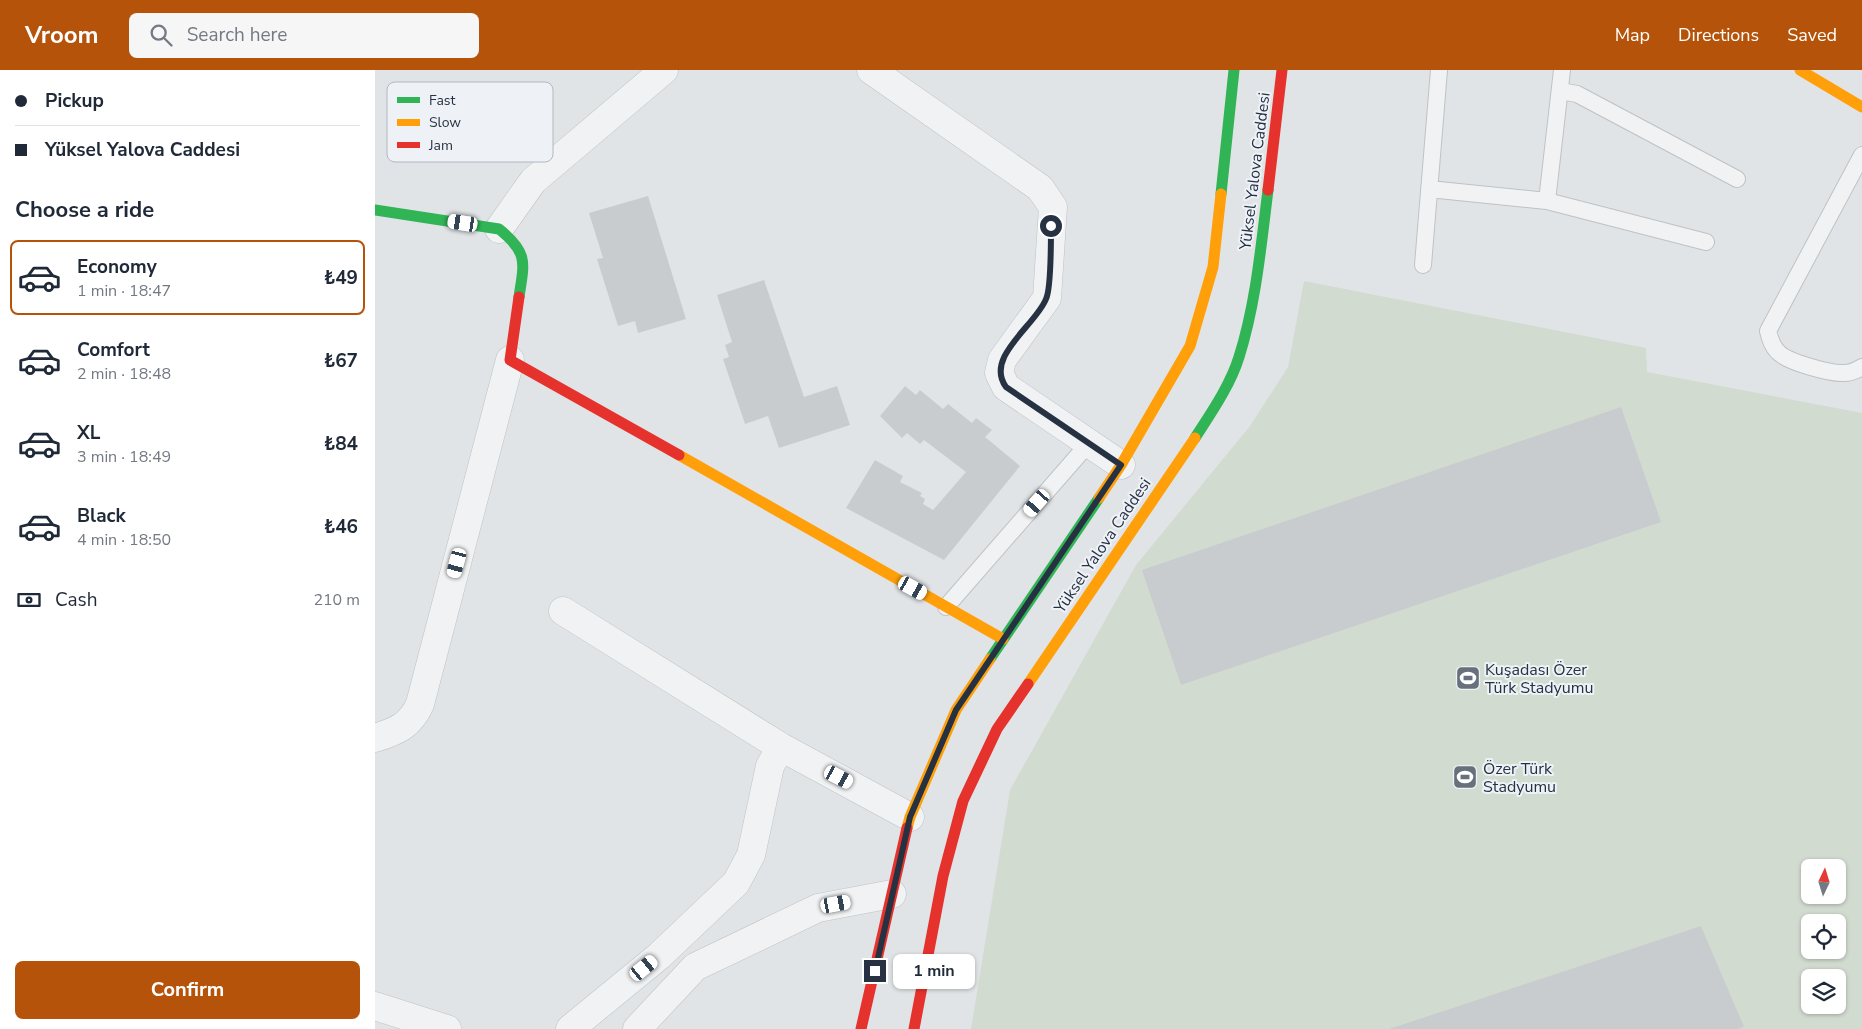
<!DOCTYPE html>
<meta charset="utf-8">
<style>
:root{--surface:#fff;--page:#f6f6f7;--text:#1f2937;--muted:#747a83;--line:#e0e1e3;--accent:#b45309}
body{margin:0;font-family:"Nunito Sans",sans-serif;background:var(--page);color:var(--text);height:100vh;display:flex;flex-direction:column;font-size:19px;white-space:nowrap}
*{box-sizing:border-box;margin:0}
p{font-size:16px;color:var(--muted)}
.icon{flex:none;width:28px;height:28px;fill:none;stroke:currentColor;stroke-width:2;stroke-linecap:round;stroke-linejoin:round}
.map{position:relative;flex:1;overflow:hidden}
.details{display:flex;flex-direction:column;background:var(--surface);width:375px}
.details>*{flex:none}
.banner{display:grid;align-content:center;height:110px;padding:0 15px;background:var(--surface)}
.needle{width:32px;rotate:4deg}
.buttons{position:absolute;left:1426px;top:789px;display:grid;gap:10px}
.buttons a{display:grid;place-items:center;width:45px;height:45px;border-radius:8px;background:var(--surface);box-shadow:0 1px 4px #0004;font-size:25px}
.end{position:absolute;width:22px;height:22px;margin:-11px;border:6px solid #263242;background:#fff;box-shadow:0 0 0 2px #fff}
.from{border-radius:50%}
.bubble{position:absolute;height:35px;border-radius:8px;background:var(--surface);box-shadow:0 1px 4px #0004;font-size:16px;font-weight:700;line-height:35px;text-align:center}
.car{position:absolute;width:15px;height:30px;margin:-15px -8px;border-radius:6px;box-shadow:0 0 4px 1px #0007;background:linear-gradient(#fff 24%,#345 0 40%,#fff 0 76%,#345 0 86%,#fff 0)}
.banner b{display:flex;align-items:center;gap:18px;height:48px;font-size:19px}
.banner b+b{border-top:1px solid var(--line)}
.banner i{width:12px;height:12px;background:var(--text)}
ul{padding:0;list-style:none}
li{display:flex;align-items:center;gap:15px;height:75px;margin:0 10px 8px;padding:0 5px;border:2px solid transparent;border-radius:8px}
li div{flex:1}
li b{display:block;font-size:19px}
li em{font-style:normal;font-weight:700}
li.selected{border-color:var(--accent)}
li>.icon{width:45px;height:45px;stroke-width:1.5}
h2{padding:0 15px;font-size:22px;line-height:60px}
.pay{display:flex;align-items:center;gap:12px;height:55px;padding:0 15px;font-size:19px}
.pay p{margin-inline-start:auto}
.primary-button{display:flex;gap:10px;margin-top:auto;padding:10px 15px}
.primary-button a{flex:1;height:58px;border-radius:8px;background:var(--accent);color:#fff;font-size:20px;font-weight:700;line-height:58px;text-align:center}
header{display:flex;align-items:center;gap:30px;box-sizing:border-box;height:70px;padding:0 25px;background:var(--accent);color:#fff}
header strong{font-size:24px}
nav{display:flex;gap:28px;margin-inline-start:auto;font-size:18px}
.search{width:350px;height:45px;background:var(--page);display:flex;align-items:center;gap:12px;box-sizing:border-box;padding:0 18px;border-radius:8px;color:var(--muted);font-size:19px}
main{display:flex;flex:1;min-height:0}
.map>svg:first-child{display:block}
.green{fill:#d2dbd0;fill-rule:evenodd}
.building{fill:#c9cccf}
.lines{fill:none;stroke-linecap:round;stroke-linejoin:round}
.lane-casing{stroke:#bfc2c4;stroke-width:18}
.street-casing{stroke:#bfc2c4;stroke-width:29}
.lane{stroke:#f1f2f3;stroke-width:16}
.street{stroke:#f1f2f3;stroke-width:28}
.fast{stroke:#30b455;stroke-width:11}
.slow{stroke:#ff9f0a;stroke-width:11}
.jam{stroke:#e5322d;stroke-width:11}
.route{stroke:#263242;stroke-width:6}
.labels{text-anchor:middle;stroke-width:4;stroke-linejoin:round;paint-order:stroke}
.street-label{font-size:16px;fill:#263242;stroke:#eef2f7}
.poi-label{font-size:16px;fill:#263242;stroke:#eef2f7;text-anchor:start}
.key{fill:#eef2f7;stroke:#b2b8c1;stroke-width:1}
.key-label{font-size:14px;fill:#263242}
</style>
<header>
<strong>Vroom</strong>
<div class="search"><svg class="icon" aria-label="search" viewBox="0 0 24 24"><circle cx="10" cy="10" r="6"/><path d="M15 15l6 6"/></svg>Search here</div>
<nav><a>Map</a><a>Directions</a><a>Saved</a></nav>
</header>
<main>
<section class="details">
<div class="banner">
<b><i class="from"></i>Pickup</b>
<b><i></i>Yüksel Yalova Caddesi</b>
</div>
<h2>Choose a ride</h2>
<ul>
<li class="selected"><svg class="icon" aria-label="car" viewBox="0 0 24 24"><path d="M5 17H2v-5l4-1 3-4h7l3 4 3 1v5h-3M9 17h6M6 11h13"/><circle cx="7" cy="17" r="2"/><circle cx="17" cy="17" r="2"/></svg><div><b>Economy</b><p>1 min · 18:47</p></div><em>₺49</em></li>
<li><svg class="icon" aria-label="car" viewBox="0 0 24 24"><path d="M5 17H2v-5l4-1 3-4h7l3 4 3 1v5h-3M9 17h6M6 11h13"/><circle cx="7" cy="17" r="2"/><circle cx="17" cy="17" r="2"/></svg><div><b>Comfort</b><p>2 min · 18:48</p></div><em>₺67</em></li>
<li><svg class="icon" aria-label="car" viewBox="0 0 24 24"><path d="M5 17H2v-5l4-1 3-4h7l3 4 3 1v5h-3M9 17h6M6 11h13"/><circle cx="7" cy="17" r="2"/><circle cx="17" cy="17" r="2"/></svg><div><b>XL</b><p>3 min · 18:49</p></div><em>₺84</em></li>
<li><svg class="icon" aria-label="car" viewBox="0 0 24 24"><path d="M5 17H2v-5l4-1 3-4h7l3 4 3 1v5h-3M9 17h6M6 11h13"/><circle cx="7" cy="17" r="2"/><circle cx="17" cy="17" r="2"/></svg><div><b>Black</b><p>4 min · 18:50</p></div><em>₺46</em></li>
</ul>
<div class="pay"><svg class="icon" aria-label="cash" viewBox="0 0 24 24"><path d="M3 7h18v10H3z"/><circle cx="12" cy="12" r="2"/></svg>Cash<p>210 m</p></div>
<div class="primary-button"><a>Confirm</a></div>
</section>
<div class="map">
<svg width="1487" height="959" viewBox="0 0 1487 959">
<rect width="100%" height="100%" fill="#e1e4e6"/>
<!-- green -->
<path class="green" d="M929,211L1271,278L1272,302L1487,343V959H596L635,720L761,495L875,356L913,297ZM1435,798H1462V825H1435ZM1435,852H1462V880H1435ZM1435,908H1462V935H1435Z"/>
<!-- building -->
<path class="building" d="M273,126L311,249L263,263L260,251L243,256L222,189L228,188L214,143Z
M389,210L429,327L462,316L475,355L404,378L393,346L370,354L348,289L354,287L350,275L357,272L342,225Z
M530,316L541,325L545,320L568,339L573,334L597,353L601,348L617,360L610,367L645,396L569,490L471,438L500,390L528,406L525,412L547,423L545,426L550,429L548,434L558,440L591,402L549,370L545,374L532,363L527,368L505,346Z
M1246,337L1286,452L806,615L767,500Z
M1326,856L1369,957L1362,959H1014Z"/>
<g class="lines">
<defs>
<path id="lane" d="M1185,21L1202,24L1362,109
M1487,85L1393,261C1395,269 1397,276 1403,282C1412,292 1456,304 1469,303C1476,303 1482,300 1487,297
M1054,119L1172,131L1331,172
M1172,131L1187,0
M1048,195L1064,0
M571,537L714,373"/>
<path id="street" d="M496,0L665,118L678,137L672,228L627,290L624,303L631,317L746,395
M124,159L158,111L289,0
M188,541L406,677L535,747
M0,668C22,661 35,656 45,634L135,290
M0,936L72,959
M195,959L284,886L361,813L376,785L395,696L406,677
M262,959L320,897L443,838L517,824"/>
</defs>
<!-- lane casing -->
<use href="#lane" class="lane-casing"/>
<!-- street casing -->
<use href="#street" class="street-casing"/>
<!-- lane -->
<use href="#lane" class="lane"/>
<!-- street -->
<use href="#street" class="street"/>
<!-- fast -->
<path class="fast" d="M846,124L859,0
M0,140L124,159C154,183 149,193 144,227
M820,368C836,343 855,316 864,287C881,233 886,176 893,120
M615,589L724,428"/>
<!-- slow -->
<path class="slow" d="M1425,0L1487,37
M304,385L628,569
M724,428L746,395L815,276L838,197L846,124
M653,614L820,368
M532,758L535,747L581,640L615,589"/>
<!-- jam -->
<path class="jam" d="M893,120L907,0
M144,227L135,290L304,385
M486,959L532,758
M539,959L568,806L588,731L622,659L653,614"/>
</g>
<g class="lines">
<!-- route -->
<path class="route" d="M500,901L535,747L581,640L746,395L631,317C609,287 661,255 671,229C676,219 676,170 676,156"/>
</g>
<!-- icons -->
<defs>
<symbol id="stadium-square" viewBox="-11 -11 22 22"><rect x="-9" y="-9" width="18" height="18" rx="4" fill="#67707b" stroke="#eef2f7"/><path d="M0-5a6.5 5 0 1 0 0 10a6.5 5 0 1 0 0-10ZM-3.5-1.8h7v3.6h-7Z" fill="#fff"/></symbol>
</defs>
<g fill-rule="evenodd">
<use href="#stadium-square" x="1079" y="594" width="28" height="28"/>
<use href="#stadium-square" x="1076" y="693" width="28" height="28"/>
</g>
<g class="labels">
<!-- street labels -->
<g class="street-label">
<text transform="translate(879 101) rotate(-83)" y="6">Yüksel Yalova Caddesi</text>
<text transform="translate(727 475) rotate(-56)" y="6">Yüksel Yalova Caddesi</text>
</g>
<!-- poi labels -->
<g class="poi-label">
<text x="1110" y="605">Kuşadası Özer<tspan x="1110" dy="18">Türk Stadyumu</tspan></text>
<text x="1108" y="704">Özer Türk<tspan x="1108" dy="18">Stadyumu</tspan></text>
</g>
</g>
<!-- legend -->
<rect x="12" y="12" width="166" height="80" rx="8" class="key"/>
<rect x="22" y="27" width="23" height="6" fill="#30b455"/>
<rect x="22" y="49" width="23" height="7" fill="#ff9f0a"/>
<rect x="22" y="72" width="23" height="6" fill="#e5322d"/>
<g class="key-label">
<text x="54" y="35">Fast</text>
<text x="54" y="57">Slow</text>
<text x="54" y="80">Jam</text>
</g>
</svg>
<div class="buttons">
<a><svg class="needle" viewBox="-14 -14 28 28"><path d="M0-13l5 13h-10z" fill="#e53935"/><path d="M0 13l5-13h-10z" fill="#747a83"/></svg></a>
<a><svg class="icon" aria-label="locate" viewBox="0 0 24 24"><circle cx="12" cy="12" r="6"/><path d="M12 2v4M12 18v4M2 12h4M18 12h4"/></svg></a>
<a><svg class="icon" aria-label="layers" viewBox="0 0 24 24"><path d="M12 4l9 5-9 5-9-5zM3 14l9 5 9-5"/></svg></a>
</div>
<i class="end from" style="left:676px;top:156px"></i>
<i class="end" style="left:500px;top:901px"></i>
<div class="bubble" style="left:518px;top:884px;width:82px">1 min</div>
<i class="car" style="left:88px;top:153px;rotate:279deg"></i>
<i class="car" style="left:662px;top:433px;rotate:221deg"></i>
<i class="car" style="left:82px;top:493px;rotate:195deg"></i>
<i class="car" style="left:538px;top:518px;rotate:119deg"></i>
<i class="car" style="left:464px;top:707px;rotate:118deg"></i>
<i class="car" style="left:461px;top:834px;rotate:80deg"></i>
<i class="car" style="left:269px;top:898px;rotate:51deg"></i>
</div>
</main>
